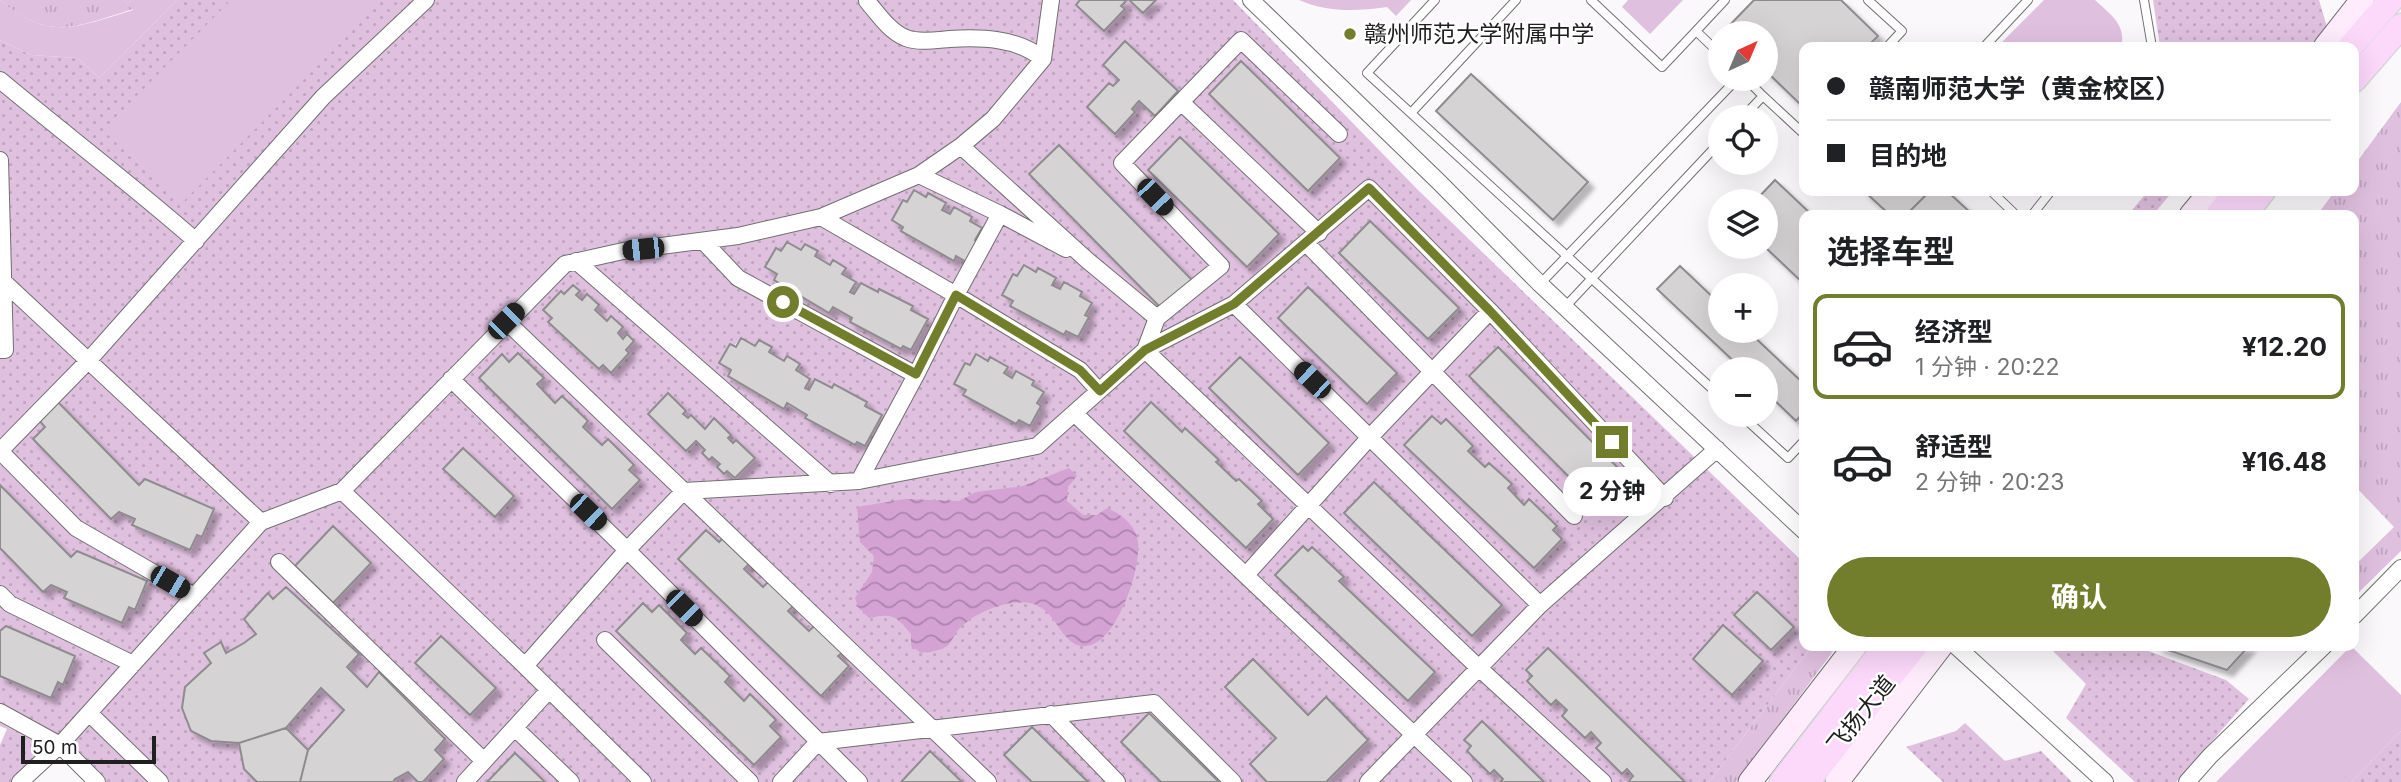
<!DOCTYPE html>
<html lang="zh">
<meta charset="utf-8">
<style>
:root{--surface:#fff;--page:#f6f6f6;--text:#202124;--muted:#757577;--line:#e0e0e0;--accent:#727e2b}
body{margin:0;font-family:Inter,"Noto Sans SC",sans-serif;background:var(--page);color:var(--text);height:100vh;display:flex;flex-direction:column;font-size:26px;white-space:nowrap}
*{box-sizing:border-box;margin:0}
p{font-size:23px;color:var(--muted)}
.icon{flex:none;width:38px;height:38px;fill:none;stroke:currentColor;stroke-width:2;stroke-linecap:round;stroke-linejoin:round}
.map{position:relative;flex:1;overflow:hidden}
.drawer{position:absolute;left:1799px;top:210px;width:560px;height:441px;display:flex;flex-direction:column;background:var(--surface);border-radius:14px;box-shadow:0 7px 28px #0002}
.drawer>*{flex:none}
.banner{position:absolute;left:1799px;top:42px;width:560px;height:154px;border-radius:14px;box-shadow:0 7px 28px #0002;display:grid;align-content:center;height:154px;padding:0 28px;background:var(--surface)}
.needle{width:46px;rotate:44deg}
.buttons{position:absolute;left:1708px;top:21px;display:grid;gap:14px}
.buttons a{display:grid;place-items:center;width:70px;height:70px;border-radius:50%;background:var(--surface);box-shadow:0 7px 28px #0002;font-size:35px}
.scale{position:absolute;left:21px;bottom:18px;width:135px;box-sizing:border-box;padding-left:7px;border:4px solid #212021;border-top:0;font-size:19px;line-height:24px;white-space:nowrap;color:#212021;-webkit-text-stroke:5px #fff;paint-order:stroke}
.end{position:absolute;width:32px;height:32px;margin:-16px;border:9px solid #727e2b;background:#fff;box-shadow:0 0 0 4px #fff}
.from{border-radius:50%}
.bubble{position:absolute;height:49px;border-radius:24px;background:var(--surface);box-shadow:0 7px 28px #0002;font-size:23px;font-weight:700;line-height:49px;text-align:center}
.car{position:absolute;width:21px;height:42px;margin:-21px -10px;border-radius:9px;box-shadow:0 0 5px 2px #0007;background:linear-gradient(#222 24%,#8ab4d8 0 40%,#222 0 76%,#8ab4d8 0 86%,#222 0)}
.banner b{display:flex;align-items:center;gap:24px;height:66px;font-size:26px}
.banner b+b{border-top:2px solid var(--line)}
.banner i{width:18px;height:18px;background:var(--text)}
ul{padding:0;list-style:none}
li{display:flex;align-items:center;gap:21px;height:105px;margin:0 14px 10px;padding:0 14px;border:4px solid transparent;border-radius:14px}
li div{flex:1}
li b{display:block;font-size:26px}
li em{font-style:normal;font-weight:700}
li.on{border-color:var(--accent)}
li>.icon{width:63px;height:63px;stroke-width:1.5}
h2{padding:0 28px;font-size:32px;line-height:84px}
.primary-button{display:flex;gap:14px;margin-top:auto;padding:14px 28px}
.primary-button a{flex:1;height:80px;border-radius:42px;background:var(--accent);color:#fff;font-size:28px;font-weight:700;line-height:80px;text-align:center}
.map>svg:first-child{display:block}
.grass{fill:url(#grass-tufts)}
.park{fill:url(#park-dots);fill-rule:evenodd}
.pitch{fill:#e0c0df}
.water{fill:url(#water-waves)}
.building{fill:#d6d3d5;stroke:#8e8c8e;stroke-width:2;filter:url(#shadow)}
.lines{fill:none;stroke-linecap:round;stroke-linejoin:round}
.lane-casing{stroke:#726f72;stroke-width:10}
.street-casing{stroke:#726f72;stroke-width:18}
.secondary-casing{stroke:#726f72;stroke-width:25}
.primary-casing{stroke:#d7d7d7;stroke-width:27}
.lane{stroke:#fff;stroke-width:8}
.street{stroke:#fff;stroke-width:16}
.secondary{stroke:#feecfd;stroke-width:23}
.primary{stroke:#fcd8fb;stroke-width:24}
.route{stroke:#727e2b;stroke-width:9}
.poi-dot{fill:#727e2b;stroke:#fff;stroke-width:2.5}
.labels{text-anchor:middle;stroke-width:5;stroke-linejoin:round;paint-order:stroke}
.poi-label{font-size:23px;fill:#212021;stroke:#fff;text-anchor:start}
.street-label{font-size:23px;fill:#212021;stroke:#fff}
</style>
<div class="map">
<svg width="2401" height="782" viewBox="0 0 2401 782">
<defs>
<pattern id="grass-tufts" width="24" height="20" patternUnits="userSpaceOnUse" patternTransform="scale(1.75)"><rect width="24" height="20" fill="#e0c0df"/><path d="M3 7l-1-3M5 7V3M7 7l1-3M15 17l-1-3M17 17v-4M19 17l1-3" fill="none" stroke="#c0a5bf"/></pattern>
<pattern id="park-dots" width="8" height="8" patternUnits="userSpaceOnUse" patternTransform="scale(1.75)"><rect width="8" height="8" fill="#e0c0df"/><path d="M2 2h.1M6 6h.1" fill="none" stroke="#c0a5bf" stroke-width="1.8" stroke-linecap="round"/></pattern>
<pattern id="water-waves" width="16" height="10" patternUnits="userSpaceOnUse" patternTransform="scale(1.75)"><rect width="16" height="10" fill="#d5a2d4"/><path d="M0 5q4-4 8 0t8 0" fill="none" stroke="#ac84ac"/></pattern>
<filter id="shadow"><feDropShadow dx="6" dy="6" stdDeviation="2" flood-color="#0004"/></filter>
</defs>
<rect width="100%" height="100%" fill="#fbf8fb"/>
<!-- grass -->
<path class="grass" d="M0,0H124L133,9C78,26 49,43 0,0Z
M2401,102V551L2354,597V566L2394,527L2354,485V215H2317L2335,191H2354V166Z
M1812,646H1837L1736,782H1709Z"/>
<!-- park -->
<path class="park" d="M177,0H1080L1076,5L1104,31L1124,10L1121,6L1127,0L1143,13L1156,0H1233L1417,189L1804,563V646H1812L1709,782H97L60,745L20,782H0V745L7,729L0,726V676L63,684L75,656L6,626L0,631V548L43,592L51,585L67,592L65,598L122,623L129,607L135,609L71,557L0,485V40L31,55L78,58L99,78ZM1125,41L1178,91L1155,116L1139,101L1132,109L1135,112L1115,134L1087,107L1109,83L1113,86L1119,80L1103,64ZM1179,137H1180L1247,267L1148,170ZM1059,146L1163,310L1030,175ZM929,193L946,203L942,210L950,214L971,217L970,221L982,228L975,240L979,242L956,256L954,260L901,231L903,227L892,220L903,200C910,203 924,199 929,193ZM805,244L817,251L815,256L830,265L833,261L845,269L842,274L856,282L850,292L854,294L861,283L878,292L880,289L912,306L911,310L927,319L901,349L851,322L852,318L833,307L829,312L774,280L777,274L765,267L776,249L781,251L801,250ZM1024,265L1036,272L1038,268L1056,278L1052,285L1060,289L1064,282L1080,296L1085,315L1089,317L1077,337L1066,331L1063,335L1011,306L1013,301L1002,295L1013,275L1017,276ZM573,285L580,291L576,295L582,300L587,294L599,305L595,310L607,321L612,317L623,327L618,333L623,339L627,335L634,341L626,350L629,354L611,372L603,365L599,369L548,323L552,318L543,310L561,291L564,294ZM741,338L755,346L759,340L771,347L769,352L784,361L787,356L800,364L796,370L810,379L805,388L809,390L815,379L832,388L834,385L881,415L865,446L857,442L855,445L805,418L807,415L729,376L731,370L719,363ZM519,353L543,378L537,384L555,403L563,396L587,421L583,427L602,445L608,439L634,464L629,470L640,481L612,509L479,378L501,355L509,362ZM668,394L686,411L683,414L688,418L691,415L705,429L715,419L730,434L728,438L733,443L737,440L754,457L735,478L727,471L724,474L717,467L720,464L696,441ZM58,401L139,485L145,479L214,508L203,537L197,535L190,550L132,525L135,519L119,512L111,519L33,439L45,427ZM464,448L514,496L494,517L443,469Z
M2153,0H2319L2327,27L2311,47H2160Z
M2148,191H2173L2153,215H2128Z
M2048,646H2135L2226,680L2249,699L2176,782H2135L2066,718L2086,684Z
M1965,723L2005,761L2041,751L2072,782H1943L1906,747L1956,731Z
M2401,731V782H2351L2355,778Z"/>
<!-- pitch -->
<path class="pitch" d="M0,0C49,42 77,27 133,10L124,0H177L99,78L78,58L31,55L0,40Z
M231,0H383L180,205L103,130Z
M1299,0H1411L1396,16L1387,7C1357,11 1328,13 1299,0Z
M1628,0H1683L1650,34L1622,7Z
M2044,0H2095C2110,14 2127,25 2121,47H1997Z
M2351,646L2401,695V731L2355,778L2351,782H2216Z"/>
<!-- water -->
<path class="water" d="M1069,468L1077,476L1068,487L1067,501L1083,515H1097L1107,508C1121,514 1136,525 1138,542C1141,569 1118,637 1091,645C1061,654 1059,607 1029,603C1005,600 976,612 959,629C955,633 952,642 947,646C940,651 929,652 921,653L911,646V634C896,616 893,613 869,618L858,607L855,598L872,572L874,556L860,542L857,507L905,499L959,501L976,492L1023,486Z"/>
<!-- building -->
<path class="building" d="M1080,0H1127L1121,6L1125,9L1104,31L1076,5Z
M1129,0H1156L1143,13Z
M1754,0H1841L1878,36L1867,47H1804V108L1766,71V33H1726L1724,31Z
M1125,41L1178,91L1155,116L1139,101L1132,109L1135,112L1115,134L1087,107L1109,83L1113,86L1119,80L1103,65Z
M1241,61L1340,158L1308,191L1209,94Z
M1471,74L1588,182L1553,220L1436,111Z
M1180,137L1279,234L1247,267L1148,170Z
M1059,145L1193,281L1163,310L1029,174Z
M1775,180L1812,215H1804V284L1765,247L1766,201H1755Z
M914,190L926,197L928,193L946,203L942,210L950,214L954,207L972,217L970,221L982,228L975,240L979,242L968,263L956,256L954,261L901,231L903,227L892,220L903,200L907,202Z
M1864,191H1930L1906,215H1890Z
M1930,191H1947L1973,215H1906Z
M1370,221L1459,308L1428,339L1339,253Z
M787,242L801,250L805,244L818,251L815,256L830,265L833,260L846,268L842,274L856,282L850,292L854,294L861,283L878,292L879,289L913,306L911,310L928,319L911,350L903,346L901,349L850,322L852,318L833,307L829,313L774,280L777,274L765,267L776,248L781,251Z
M1024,265L1036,272L1038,268L1056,278L1052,285L1060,289L1064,282L1082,292L1080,296L1092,303L1085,315L1089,317L1078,337L1066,331L1064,335L1010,306L1013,301L1002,295L1013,274L1017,276Z
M1680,266L1720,304V331H1748L1804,384V412L1796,421L1766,392V369H1742L1657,289Z
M573,285L580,291L576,295L582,300L587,294L599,305L595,310L607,321L611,316L623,327L618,333L623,339L627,334L634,341L626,350L629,353L611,373L603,365L599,369L548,322L552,318L543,310L561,291L564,294Z
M1308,287L1397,373L1367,404L1278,318Z
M741,338L755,346L759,340L772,347L769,352L784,361L787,356L800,364L796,370L810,379L805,388L809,390L815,379L832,388L834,384L867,402L865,406L882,415L865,446L857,442L855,445L805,418L807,415L787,403L784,409L728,376L731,370L719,363L730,344L736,347Z
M1498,347L1625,475L1596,504L1469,376Z
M518,353L544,378L537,384L555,403L562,396L588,421L583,427L602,445L608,439L634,465L629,470L640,480L612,509L479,378L502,354L509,362Z
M976,354L988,361L990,357L1008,367L1004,373L1012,378L1016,371L1034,381L1032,385L1044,392L1037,403L1041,406L1030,426L1019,420L1016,424L963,395L966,390L954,384L965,363L970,365Z
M1240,357L1329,443L1298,475L1209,388Z
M668,393L686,411L683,414L688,418L691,415L705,429L714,418L731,435L728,438L733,443L736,440L755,458L735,478L727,471L724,474L717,467L720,464L712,457L709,460L702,453L705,450L696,441L686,451L648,414Z
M57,401L139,485L145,479L214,509L202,537L197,535L190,550L132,525L135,519L119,512L111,519L33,439L45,427L38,419Z
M1151,402L1182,432L1185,428L1219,460L1216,462L1236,481L1239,479L1262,501L1258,504L1273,519L1246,548L1124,431Z
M1432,416L1441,424L1446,419L1473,446L1468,451L1485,467L1489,463L1512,484L1508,488L1524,505L1529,499L1557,526L1553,530L1562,539L1534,568L1404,445Z
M463,448L514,496L495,517L443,469Z
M1374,482L1502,605L1472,636L1344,513Z
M0,485L71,557L77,551L147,581L135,610L129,607L122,623L64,598L67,592L51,585L43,592L0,548Z
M333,526L371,563L333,603L295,566Z
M706,530L719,542L726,535L753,560L744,569L763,587L768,582L793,606L788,611L809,631L815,625L843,652L838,656L849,666L821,696L678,559Z
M1303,546L1308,551L1312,547L1344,577L1339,581L1435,672L1408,701L1275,575Z
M286,587L359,654L347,667L367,687L379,672L445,739L435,750L444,759L423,782H418L408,772L395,779L393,782H300L308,750L344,710L321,688L286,728L239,743L211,741L191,731L182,708L185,687L211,663L204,653L221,642L226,653L244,643L256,634L244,619L268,593L273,599Z
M1757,592L1794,627L1771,650L1734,615Z
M643,603L652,612L659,605L687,633L681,640L695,654L701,648L730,676L725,682L744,701L750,694L776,720L770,726L781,737L754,765L616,631Z
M1723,625L1763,661L1732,695L1693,659Z
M6,626L75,656L63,685L58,682L51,698L0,676V631Z
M441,636L496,688L470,715L415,663Z
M2156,646H2249L2227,670Z
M1548,648L1685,782H1630L1629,781L1633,776L1627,769L1622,774L1596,748L1601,743L1591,732L1585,738L1562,716L1567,710L1556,700L1551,705L1527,681L1532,676L1526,670Z
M1253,659L1308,715L1326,697L1368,740L1326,782H1267L1250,764L1276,738L1225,687Z
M1149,713L1219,782H1161L1121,742Z
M1482,721L1544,782H1500L1503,779L1494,770L1490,774L1467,751L1471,746L1464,740Z
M1032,727L1088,782H1032L1004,755Z
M286,728L308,750L300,782H257L244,769L239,743Z
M930,751L962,782H901Z
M515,753L545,782H487Z"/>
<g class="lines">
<defs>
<path id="lane" d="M1435,0L1367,73L1720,396
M1591,0L1662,67L1696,31
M1868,0L1902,31L1887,47
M2144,0L2152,47
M1984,47L2028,0
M1720,54L1696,31L1725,0
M1746,79L1763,96
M1411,113L1516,0
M1743,117L1763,96L1804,134
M1991,191L2016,215
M2032,215L2051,191
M1540,284L1737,79
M1565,307L1720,142
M1741,415L1788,458L1804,441"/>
<path id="street" d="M1251,0L1439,182L1540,284L1804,531
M867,1C878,14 890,32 906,38C918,43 937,40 950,39C981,37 1018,38 1043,59
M0,80C65,134 132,185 196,241
M1181,102L1319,233
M1339,134L1241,40L1122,163L1221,266L1157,318L1145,350L1480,669L1603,782
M961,146L1087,260L1157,318
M0,160L5,350H0
M1000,214L1066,249
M821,217L956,295L1000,214L919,175
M703,241L738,278L916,375L859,481
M1306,243L1574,516
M576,261L831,484
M3,281L261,522
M1234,304L1540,605
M506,321L988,782
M916,375L956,295L1080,370L1099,391
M451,379L627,550L859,782
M1074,413L1464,782
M342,491L565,264L623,251L738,236L821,217L919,175L961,146L993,119L1043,59L1051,0
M279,562L484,761
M1246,575L1370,437L1490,311
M0,594L10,604L133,664
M194,596L76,528L0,451L88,361L323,97L426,0
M2354,616L2401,568
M605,640L750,782
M1956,646L2105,782
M525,666L643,782
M0,712L60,745L97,782
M89,713L160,782
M1051,714L1117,782
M515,728L571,782
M20,782L60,745L261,522L342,491L525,666L627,550L684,491L859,481L1037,446L1145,350L1234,304L1369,188L1490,311L1665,498
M465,782L549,690
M781,782L818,742L1154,703L1233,782
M1368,782L1540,605L1717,449
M2187,782L2210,756L2324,646"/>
<path id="secondary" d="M2325,47L2362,0
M2191,215L2211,191
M1750,782L1855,646
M1837,782L1941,646"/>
<path id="primary" d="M2350,47L2391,0
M2354,80L2401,26
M2218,215L2237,191
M2244,215L2263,191
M1782,782L1886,646
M1807,782L1915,646"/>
</defs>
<!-- lane casing -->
<use href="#lane" class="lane-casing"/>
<!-- street casing -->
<use href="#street" class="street-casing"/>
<!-- secondary casing -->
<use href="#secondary" class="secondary-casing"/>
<!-- primary casing -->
<use href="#primary" class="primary-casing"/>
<!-- lane -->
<use href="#lane" class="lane"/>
<!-- street -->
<use href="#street" class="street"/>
<!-- secondary -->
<use href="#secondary" class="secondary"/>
<!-- primary -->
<use href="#primary" class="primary"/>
</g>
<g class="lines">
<!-- route -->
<path class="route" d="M783,302L916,374L956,295L1080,370L1100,391L1145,350L1234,304L1369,188L1490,311L1612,442"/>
</g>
<!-- markers -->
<circle class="poi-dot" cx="1350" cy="34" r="7"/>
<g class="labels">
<!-- poi labels -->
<g class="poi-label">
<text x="1364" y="42">赣州师范大学附属中学</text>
</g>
<!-- street labels -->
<g class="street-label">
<text transform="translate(1861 714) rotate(-51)" y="8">飞扬大道</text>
</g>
</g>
</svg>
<div class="buttons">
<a><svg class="needle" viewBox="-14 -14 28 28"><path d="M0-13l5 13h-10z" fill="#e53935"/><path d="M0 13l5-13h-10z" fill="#757577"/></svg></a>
<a><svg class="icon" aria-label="locate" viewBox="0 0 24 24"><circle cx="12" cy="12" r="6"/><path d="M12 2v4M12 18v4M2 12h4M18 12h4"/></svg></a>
<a><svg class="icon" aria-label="layers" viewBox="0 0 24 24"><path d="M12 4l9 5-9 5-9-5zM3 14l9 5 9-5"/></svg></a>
<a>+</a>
<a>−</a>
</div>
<div class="scale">50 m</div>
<i class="end from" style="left:783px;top:302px"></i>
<i class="end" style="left:1612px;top:442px"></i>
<div class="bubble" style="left:1563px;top:467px;width:98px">2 分钟</div>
<i class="car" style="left:1155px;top:197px;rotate:136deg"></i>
<i class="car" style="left:643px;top:249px;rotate:264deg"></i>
<i class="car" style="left:506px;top:321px;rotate:45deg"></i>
<i class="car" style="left:1312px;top:380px;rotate:314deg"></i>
<i class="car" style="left:588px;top:512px;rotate:134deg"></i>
<i class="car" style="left:170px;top:582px;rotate:120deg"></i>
<i class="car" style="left:684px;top:608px;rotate:135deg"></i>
<div class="banner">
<b><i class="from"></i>赣南师范大学（黄金校区）</b>
<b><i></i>目的地</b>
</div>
<section class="drawer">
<h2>选择车型</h2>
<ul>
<li class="on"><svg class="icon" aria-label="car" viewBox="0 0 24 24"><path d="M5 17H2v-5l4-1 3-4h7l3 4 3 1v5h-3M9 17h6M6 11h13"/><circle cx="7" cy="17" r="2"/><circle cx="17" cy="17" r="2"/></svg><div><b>经济型</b><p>1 分钟 · 20:22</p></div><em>¥12.20</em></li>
<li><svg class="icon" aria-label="car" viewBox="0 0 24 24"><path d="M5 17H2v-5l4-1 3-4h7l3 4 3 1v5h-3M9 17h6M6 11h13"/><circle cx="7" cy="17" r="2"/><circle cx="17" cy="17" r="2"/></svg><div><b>舒适型</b><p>2 分钟 · 20:23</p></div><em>¥16.48</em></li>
</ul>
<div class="primary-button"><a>确认</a></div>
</section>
</div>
